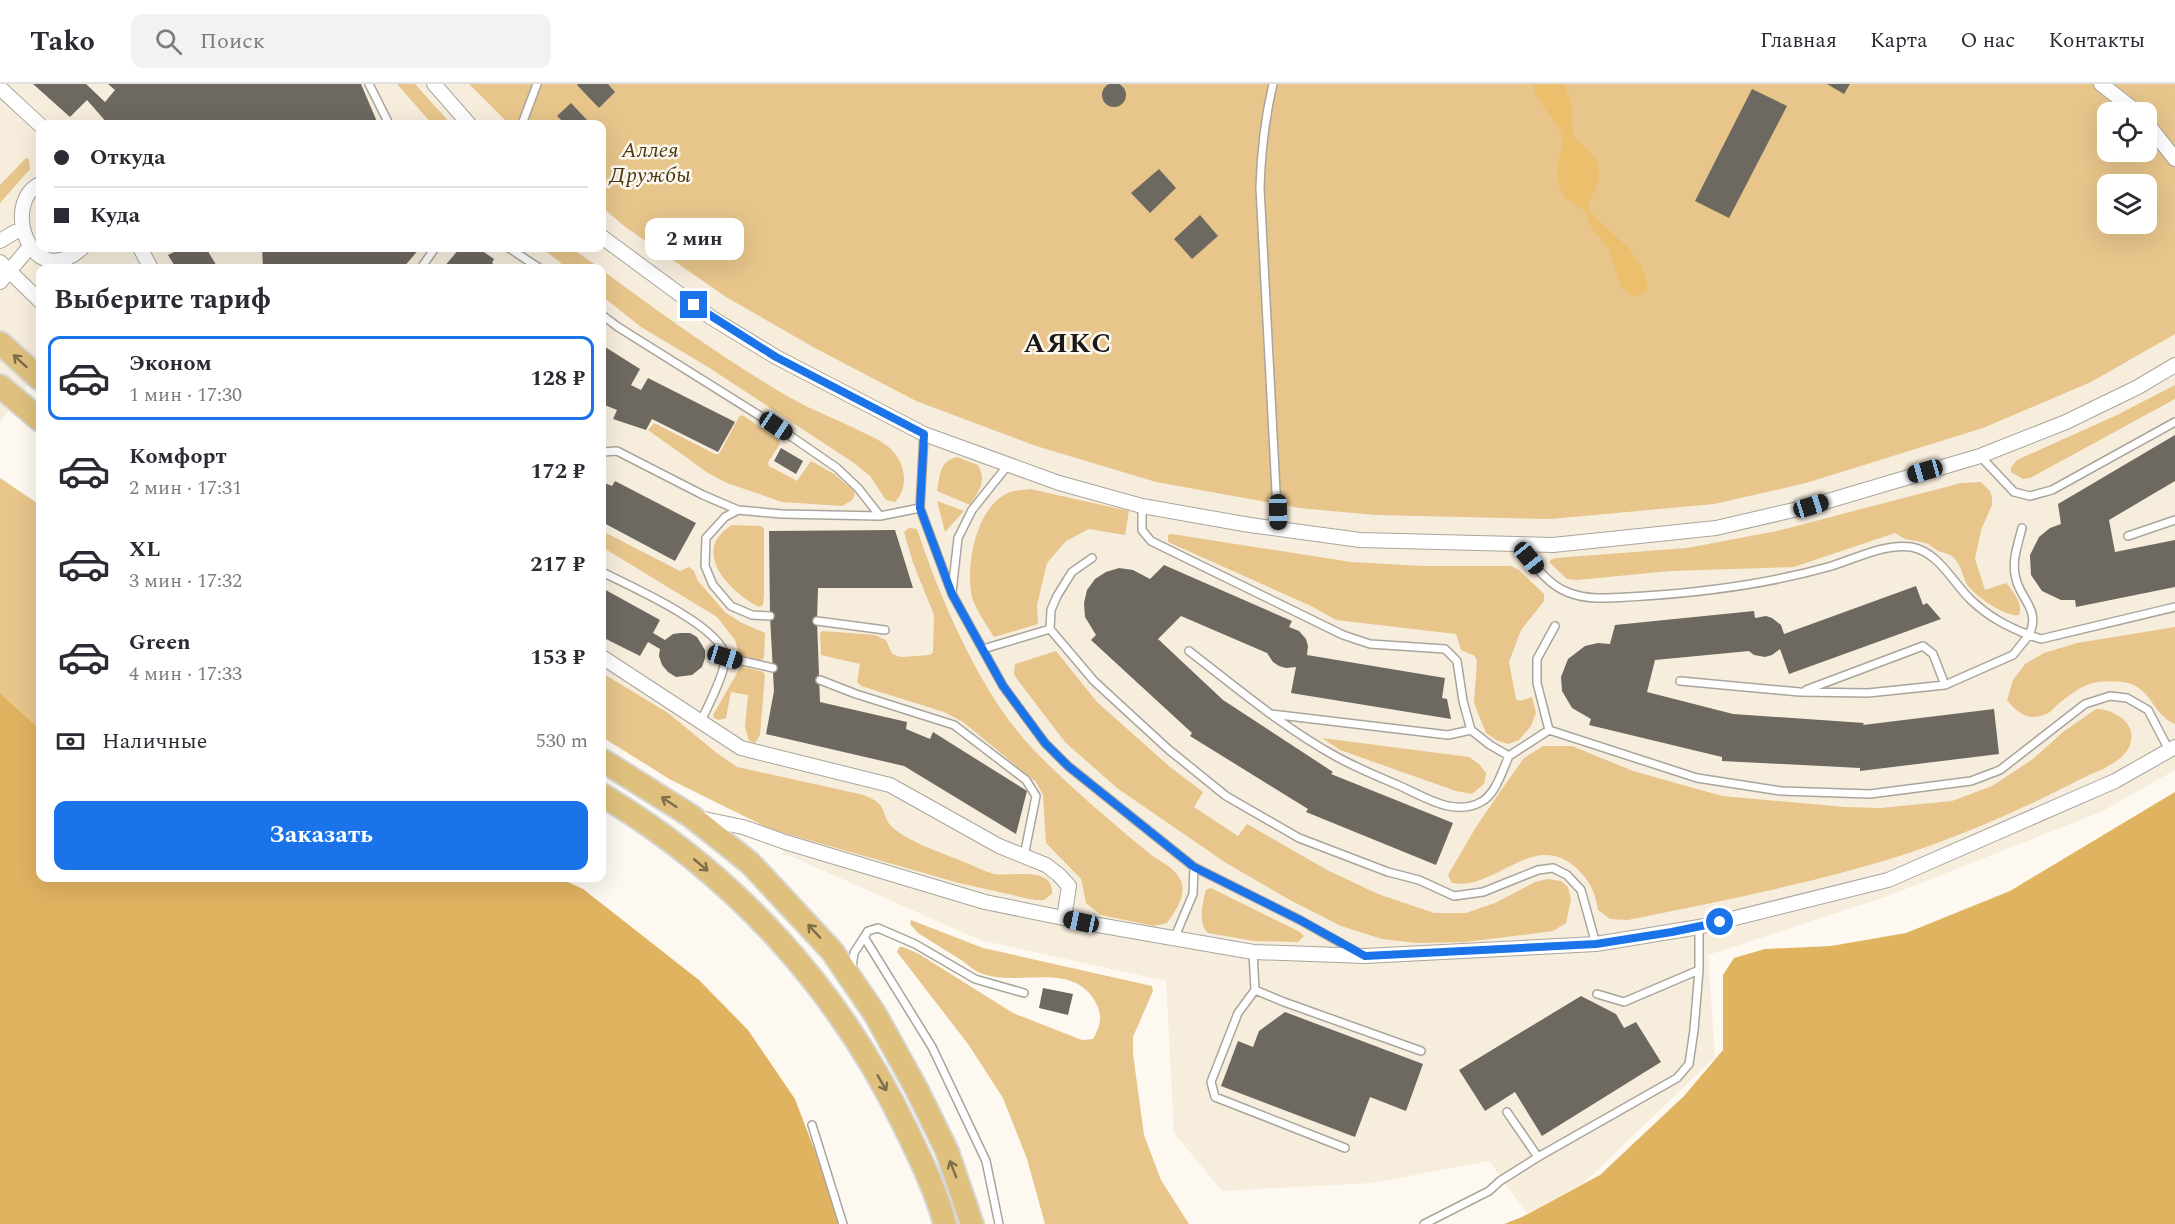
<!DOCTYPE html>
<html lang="ru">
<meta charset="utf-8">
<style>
:root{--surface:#fff;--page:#f2f2f3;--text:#2b2b33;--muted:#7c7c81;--line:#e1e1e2;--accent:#1a73e8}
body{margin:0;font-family:Spectral,serif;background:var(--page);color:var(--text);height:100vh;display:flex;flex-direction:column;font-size:22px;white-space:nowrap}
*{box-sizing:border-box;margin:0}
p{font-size:20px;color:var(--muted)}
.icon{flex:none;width:33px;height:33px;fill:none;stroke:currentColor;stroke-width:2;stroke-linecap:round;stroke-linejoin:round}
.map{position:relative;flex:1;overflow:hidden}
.panel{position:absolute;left:36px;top:180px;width:570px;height:618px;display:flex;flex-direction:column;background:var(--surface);border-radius:12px;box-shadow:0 6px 24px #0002}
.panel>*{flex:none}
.banner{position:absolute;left:36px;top:36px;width:570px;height:132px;border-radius:12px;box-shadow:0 6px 24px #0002;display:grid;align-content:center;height:132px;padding:0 18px;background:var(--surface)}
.buttons{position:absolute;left:2097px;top:18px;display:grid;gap:12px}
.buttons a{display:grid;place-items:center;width:60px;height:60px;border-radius:12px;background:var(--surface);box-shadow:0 6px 24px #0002;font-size:30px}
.end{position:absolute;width:27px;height:27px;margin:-14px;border:8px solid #1a73e8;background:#fff;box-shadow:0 0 0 3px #fff}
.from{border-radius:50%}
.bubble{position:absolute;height:42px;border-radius:12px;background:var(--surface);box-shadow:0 6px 24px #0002;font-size:20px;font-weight:700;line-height:42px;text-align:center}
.car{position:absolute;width:18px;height:36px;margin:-18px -9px;border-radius:8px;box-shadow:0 0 4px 2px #0007;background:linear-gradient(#222 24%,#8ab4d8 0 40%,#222 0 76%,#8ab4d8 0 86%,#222 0)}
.banner b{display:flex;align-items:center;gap:21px;height:57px;font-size:22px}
.banner b+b{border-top:2px solid var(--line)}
.banner i{width:15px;height:15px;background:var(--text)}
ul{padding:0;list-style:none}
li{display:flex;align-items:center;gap:18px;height:84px;margin:0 12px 9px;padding:0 6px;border:3px solid transparent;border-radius:12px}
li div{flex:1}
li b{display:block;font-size:22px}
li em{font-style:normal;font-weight:700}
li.on{border-color:var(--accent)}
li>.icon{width:54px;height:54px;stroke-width:1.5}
h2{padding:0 18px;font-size:27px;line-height:72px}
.pay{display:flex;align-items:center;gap:15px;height:66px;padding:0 18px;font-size:22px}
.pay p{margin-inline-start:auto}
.action{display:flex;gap:12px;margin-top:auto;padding:12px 18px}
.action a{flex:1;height:69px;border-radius:12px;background:var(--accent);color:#fff;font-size:24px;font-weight:700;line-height:69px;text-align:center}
header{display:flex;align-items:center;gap:36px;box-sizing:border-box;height:84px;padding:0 30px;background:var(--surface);border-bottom:2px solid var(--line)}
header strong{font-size:28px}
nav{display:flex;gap:33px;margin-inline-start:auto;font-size:21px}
.search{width:420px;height:54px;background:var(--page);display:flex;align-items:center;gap:15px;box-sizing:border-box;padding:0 21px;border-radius:12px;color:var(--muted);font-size:22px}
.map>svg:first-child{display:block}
.built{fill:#f6eddd;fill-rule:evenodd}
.green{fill:#e7c58b;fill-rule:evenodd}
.forest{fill:#e0b361}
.water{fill:#ecbf6d}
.building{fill:#6d6860}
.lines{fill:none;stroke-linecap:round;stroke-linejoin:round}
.lane-casing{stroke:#aaa59c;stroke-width:10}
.street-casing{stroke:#aaa59c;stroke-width:16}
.primary-casing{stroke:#d6d6d5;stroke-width:26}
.lane{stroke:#fff;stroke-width:7}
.street{stroke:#fff;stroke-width:14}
.primary{stroke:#dfc07d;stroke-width:22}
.oneway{stroke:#7d6d4a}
.route{stroke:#1a73e8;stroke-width:8}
.labels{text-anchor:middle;stroke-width:5;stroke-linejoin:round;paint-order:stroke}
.park-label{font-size:22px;font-style:italic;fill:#4b3814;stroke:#fef9f0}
.district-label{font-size:28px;font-weight:bold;letter-spacing:1.5px;fill:#1b1a16;stroke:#fef9f0}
</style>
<header>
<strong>Tako</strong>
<div class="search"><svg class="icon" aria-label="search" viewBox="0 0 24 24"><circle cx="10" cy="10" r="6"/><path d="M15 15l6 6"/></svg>Поиск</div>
<nav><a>Главная</a><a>Карта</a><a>О нас</a><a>Контакты</a></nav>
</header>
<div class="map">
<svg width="2175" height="1140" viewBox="0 0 2175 1140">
<rect width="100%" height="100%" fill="#fef9f0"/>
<!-- built -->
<path class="built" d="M0,0H2175V686L2103,727L1888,812L1708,871L1715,973L1584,1099L1527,1129L1489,1077L1372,1099L1222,1107L1174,1049L1166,897L980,856L790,772L782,771L790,742L602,646V184H40V284L0,338ZM2108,28H2146V68H2108ZM40,40H602V164H40ZM2108,100H2146V140H2108Z"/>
<!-- green -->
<path class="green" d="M397,0H415L451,40H432Z
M469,0H2175V250L2091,298L1983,344L1806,399L1714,420L1551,435L1375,431L1299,424L1156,398L1036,362L916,317L815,264L726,213L624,142L602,123V40H509ZM2108,28H2146V68H2108ZM2108,100H2146V140H2108Z
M26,74L29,75L30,85L0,119V101Z
M542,164H571L600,184H567Z
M602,186C660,229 720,272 782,309C805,323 831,333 856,345C868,351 881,356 891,365C906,380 909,403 895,418L886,416L870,392L854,379L708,283L641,243L602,212Z
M2175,301V315L2030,394L2023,395L2011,388V383L2017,376L2117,331Z
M742,331L779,355L780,360L768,378L769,382L797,397L811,377L834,390L854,407L855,411L851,417L842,422L782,418L727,399L708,389L648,346L654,339L715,370H719L739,333Z
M957,373L978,381C987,397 979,407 970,421L937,407C940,392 939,377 957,373Z
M0,394L40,421V645L0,609Z
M1981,398L1990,407L1992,413V421L1981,446L1975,475L1985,506L2006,499L2008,501C2014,510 2023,519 2019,531C2005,533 1977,513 1968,502C1962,493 1962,481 1953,473C1949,470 1946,469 1941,468C1935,466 1930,460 1925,459C1911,455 1908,458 1895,449L1794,483L1670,487L1577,496L1567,495L1550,479V476L1556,474L1687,464L1777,447L1961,399Z
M1030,405L1129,427L1125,451L1089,445L1066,457L1047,479L1037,521L1038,540L994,553C987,541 976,527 972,513C965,482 976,423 1008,409C1014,406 1023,406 1030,405Z
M937,417L964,427L945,448Z
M732,441L761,442L764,445V510L763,521L759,523C730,508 689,467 732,441Z
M909,444L917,445C941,517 980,608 1031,663C1054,687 1080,711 1105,732C1120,745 1135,758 1150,770C1161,778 1176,784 1181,797C1187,812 1175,827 1167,839L1154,842L1101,831L1086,819L1081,795L1046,759L1043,711L1036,698L963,638L944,628L861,602L857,598L860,580L821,571L820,549L822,547L875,551L886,556L892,570L901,573L930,571L933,568L934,531L913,479L904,448Z
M606,449L680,487L689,483L694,487L698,497L726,529L742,539L765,549L764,574L759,578L740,574L735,556L717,533L602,463V453Z
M1172,450L1351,478L1423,482H1511L1519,486L1544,510V517L1521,546L1509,578L1516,615L1520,617L1532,613L1536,629L1531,642L1519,656L1508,660L1496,656L1486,649L1474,619L1477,577L1475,572L1461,566L1456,550L1336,536L1311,522L1168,458V451Z
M2175,543V640C2152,631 2152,602 2123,598C2111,597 2099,596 2087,601C2076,605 2066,614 2057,621C2054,624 2050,629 2046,630C2029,638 2017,629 2007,616L2013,596L2025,580L2044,569L2077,559Z
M1056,567L1097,618L1170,683L1203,708L1194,723L1238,752L1247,740L1327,786L1378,810L1434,829H1466L1495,819L1535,798L1548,795L1561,797L1568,803L1571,815L1566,839L1553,847L1465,858L1417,859L1382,855L1341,842L1290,816L1226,779L1117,704L1065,658L1014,591L1015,580Z
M741,582L763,588L765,591L760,651L755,659L749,657L745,643L748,611L731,608L726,634L719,636L714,634L713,631Z
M602,589L668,629L718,670L737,683L864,711C870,714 879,717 882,724C886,732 886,738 893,744C914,761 944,769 969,780C977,783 986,788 994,790C1011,793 1054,781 1052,810L1044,816H1034L959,799L770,745L671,696L602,653Z
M2096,625C2104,625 2110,627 2117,631C2124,635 2129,640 2131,648C2135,675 2103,684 2083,694C2021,726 1957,754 1890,775C1804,801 1716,818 1628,836L1610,835L1598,826C1595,807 1589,795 1574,782C1532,747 1495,807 1452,799L1448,791L1476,743L1504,702L1524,674L1543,662H1572L1633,687L1722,712L1845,723L1880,724L1952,717L1992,702L2033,675L2063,648Z
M1322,654L1469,673L1479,680L1486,689L1484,700L1472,710L1456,707L1340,666Z
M1211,804L1300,848L1304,852L1298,858L1254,857L1208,849C1197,839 1203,818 1206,806Z
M911,836L983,864L1152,902L1153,907L1133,953V970L1144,1051L1161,1096L1189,1140H1045L1027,1075L1003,1014L968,960L897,868L899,863H903L919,870L1013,929L1082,956L1093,955C1101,941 1103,931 1095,917C1071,876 1017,904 980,889C973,886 967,880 961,876C947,867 932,858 918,849L910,840Z"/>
<!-- forest -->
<path class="forest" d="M0,609L40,645V794H559L583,805L699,896L748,946L795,1015L834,1117L840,1140H0Z
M2175,708V1140H1504L1522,1133L1600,1091L1684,1012L1723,966V891L1734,874L1765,865L1831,862L1906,849L2010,807Z"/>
<!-- water -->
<path class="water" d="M1533,0H1564C1566,8 1571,14 1572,21C1574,30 1570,41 1573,49C1579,63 1595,66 1598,82C1603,102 1587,112 1589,126C1612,155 1641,162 1648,204L1642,211L1632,212L1621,202L1608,164L1591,143L1586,127L1566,115L1558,100L1557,84L1562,60V50L1536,11Z"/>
<!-- building -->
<path class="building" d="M1102 11a12 12 0 1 1 24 0a12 12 0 1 1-24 0Z
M33,0H86L105,18L115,6L108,0H361L378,40H108L87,16L70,33Z
M578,0H608L615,8L599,24L577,1Z
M1827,0H1850L1844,10Z
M1752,5L1787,22L1729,134L1695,117Z
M571,19L587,36L582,40H565L557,32Z
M1159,85L1176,104L1150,129L1131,109Z
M1200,131L1218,152L1192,175L1174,155Z
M182,164H206L218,184H176L168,171Z
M262,164H420L403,184H263Z
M460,164H478L494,175L492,179L499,184H443Z
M602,261L640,285L631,301L641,306L648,294L735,338L718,368L652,335L646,346L613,335L617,326L602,320Z
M2175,351V397L2109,436L2115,468L2175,456V503L2076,523L2075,516H2061L2042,507L2031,491L2030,471L2039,453L2050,444L2061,440L2058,420Z
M781,364L803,377L796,390L774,377Z
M615,397L696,439L675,477L602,438V398L612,402Z
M895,446L913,504H818L817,537L820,618L907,638L906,645L930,655L933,648L1027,707L1016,750L904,682L766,650L774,607L770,532L769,447Z
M1164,481L1292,537L1289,543L1299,547L1306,555L1308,562L1307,571L1445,594L1442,614L1447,615L1451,635L1291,609L1296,583L1286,584L1279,582L1273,578L1267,569L1181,532L1158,555L1223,616L1333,688L1331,690L1453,739L1436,781L1306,728L1308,725L1190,652L1192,649L1091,556L1096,551L1085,533L1084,519L1087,506L1095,495L1106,488L1119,484L1133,486L1150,495Z
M1916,502L1923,521L1927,519L1941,535L1789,590L1780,565L1772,571L1765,573L1754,571L1749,567L1655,576L1647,608L1733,630L1864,639L1863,641L1994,625L1999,670L1860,687V684L1722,677V673L1589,641L1591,635L1572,624L1562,607L1561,593L1568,575L1585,562L1598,559L1610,560L1615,541L1754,527L1755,534L1766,532L1772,534L1781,541L1784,550Z
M602,504L660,536L653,549L665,556L673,550L681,549H690L697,553L705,566V574L702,583L692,591L676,593L668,588L662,581L659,572L660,565L648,558L640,572L602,553Z
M1043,904L1073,910L1068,931L1039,924Z
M1581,912L1616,930L1624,944L1636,938L1661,978L1542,1052L1515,1008L1485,1027L1459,986Z
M1285,928L1423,980L1406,1027L1370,1013L1355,1053L1221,1002L1238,957L1253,963L1259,947Z"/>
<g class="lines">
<defs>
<path id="lane" d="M369,0L389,40
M1273,0C1265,34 1261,69 1260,104L1278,445
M522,40L537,0
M509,164L539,184
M421,184L435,164
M602,231L618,243L776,342L837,384L858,404L880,432L920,424
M924,350L920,424L952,510L1003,602L1045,659L1068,682L1194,783L1193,810L1174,855
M602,368L617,367L703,411L738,426L782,430L880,432
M1980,372L2014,408L2030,412L2052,406L2175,338
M1142,422V446L1151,457L1343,551L1370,560L1445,565L1457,577L1463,617L1471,646L1490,661L1509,672L1549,646L1537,599V575L1555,542
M738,426L725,433L706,454L705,482L713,501L731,522L752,531L770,532
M2022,444C2018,460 2011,478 2016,495C2021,516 2041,526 2029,551L2041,555L2175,523
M2128,452L2175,436
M1518,462C1532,478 1547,500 1567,508C1591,518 1618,513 1644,512C1706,508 1767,500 1828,483C1853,476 1884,459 1911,463C1939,468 1952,498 1971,516C1989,533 2006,542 2029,551L2013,571L1945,601L1868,609L1800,608L1680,597
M602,488C628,501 721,542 725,572C727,586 707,624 701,637
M952,508L958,454L972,426L1008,381
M817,537L885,546
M1050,545L1051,526L1057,512L1072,488L1092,474
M983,565L1050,545L1094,597L1168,665L1226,712L1299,754L1388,788L1419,796L1454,812L1483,808L1538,786L1553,784L1567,791L1581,806L1596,860
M1189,567C1237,604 1284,644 1337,673C1357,684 1379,693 1400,702C1425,713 1454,733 1481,718C1496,710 1502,687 1509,672
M725,573L773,584
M820,596L856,610L954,641L1026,696L1036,712L1024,772
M1806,606L1923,562L1933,570L1945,601
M1271,630L1448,651L1471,646
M1549,646L1697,694L1781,707L1870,710L1971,697L2000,686L2085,620L2110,612L2127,614L2148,626L2169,666
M1194,783L1300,836L1357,868
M864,853L932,963L986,1077L999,1140
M1253,868L1255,906L1284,918L1421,967
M852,884L854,869L868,847L878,844L915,860L975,895L1024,909
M1255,906L1238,929L1211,998L1215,1013L1345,1064
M1597,910L1624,918L1699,886
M1507,1028L1538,1073
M812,1041L843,1140
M1424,1140L1489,1107L1500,1097L1538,1073L1677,994L1689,980L1694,946L1699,886V843"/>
<path id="street" d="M434,0L469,40
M2101,0L2137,28
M0,4L40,41
M2146,38L2175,75
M40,100C0,119 32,210 82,164
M602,153L712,234L776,273L924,350L1059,399L1142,422L1250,441L1360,456L1553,461L1716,444L1811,422L1980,372L2066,338L2138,303L2175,281
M0,157L15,148
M140,164L151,184
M0,178L40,217
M0,198L27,166
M602,573L741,664L890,701L999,762L1046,781L1059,791L1069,802L1064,834
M699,734L743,743L785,758L985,818L1098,841L1253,868L1365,872L1596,860L1699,843L1888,796L2115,697L2175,663"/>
<path id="primary" d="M0,259L40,295
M0,302L40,336
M602,676L691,732L750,779L832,867L875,930L916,1004L947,1067L972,1140
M602,711C734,790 838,904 905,1043C920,1074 936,1106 945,1140"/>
</defs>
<!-- lane casing -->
<use href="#lane" class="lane-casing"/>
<!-- street casing -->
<use href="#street" class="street-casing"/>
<!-- primary casing -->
<use href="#primary" class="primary-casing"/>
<!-- lane -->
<use href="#lane" class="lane"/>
<!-- street -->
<use href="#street" class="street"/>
<!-- primary -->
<use href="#primary" class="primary"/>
</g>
<!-- one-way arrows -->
<defs><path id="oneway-shaft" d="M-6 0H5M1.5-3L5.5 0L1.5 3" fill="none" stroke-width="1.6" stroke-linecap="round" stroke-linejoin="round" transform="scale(1.5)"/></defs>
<g class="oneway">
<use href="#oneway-shaft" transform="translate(20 277) rotate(-138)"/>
<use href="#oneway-shaft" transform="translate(669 718) rotate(-147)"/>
<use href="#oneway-shaft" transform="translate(701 781) rotate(40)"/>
<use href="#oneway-shaft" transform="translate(814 847) rotate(-133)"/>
<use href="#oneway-shaft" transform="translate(882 999) rotate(60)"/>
<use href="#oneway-shaft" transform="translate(953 1085) rotate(-111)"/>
</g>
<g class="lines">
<!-- route -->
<path class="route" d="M694,221L776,273L924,350L920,424L952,510L1003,602L1045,659L1068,682L1194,783L1300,836L1365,872L1596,860L1672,848L1720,838"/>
</g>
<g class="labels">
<!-- park labels -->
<g class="park-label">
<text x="650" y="73">Аллея<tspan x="650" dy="25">Дружбы</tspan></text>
</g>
<!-- district labels -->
<g class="district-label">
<text x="1068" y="268">АЯКС</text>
</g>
</g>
</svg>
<div class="buttons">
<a><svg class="icon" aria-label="locate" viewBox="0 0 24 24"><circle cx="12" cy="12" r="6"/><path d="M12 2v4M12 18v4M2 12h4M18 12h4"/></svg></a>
<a><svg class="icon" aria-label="layers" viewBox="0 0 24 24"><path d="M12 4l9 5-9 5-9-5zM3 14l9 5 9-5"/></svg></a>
</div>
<i class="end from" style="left:1720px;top:838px"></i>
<i class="end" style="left:694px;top:221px"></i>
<div class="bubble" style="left:645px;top:134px;width:99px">2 мин</div>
<i class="car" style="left:776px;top:342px;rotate:124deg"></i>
<i class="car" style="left:1925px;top:387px;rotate:254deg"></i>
<i class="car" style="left:1811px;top:422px;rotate:73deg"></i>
<i class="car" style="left:1278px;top:428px;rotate:179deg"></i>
<i class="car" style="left:1529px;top:474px;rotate:141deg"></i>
<i class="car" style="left:725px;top:573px;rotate:107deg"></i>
<i class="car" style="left:1081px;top:838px;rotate:282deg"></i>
<div class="banner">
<b><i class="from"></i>Откуда</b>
<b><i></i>Куда</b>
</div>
<section class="panel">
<h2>Выберите тариф</h2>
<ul>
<li class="on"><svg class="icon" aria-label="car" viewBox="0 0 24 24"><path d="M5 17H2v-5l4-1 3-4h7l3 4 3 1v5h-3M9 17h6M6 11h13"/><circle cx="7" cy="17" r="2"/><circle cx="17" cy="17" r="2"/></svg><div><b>Эконом</b><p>1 мин · 17:30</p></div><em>128 ₽</em></li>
<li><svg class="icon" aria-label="car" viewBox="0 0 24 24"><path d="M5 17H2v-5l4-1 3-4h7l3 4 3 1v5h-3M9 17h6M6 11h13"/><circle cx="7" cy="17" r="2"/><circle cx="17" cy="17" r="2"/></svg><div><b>Комфорт</b><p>2 мин · 17:31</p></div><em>172 ₽</em></li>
<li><svg class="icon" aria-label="car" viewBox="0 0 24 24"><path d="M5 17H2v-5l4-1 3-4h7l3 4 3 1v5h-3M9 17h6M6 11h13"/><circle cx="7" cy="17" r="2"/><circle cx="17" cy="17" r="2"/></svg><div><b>XL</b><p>3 мин · 17:32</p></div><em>217 ₽</em></li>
<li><svg class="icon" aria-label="car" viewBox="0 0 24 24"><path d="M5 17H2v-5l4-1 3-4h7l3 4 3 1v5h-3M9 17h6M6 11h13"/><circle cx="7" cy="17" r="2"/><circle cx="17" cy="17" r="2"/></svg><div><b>Green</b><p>4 мин · 17:33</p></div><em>153 ₽</em></li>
</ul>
<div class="pay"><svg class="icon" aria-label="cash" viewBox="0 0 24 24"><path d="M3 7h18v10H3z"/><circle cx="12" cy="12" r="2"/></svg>Наличные<p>530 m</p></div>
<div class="action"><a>Заказать</a></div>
</section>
</div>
